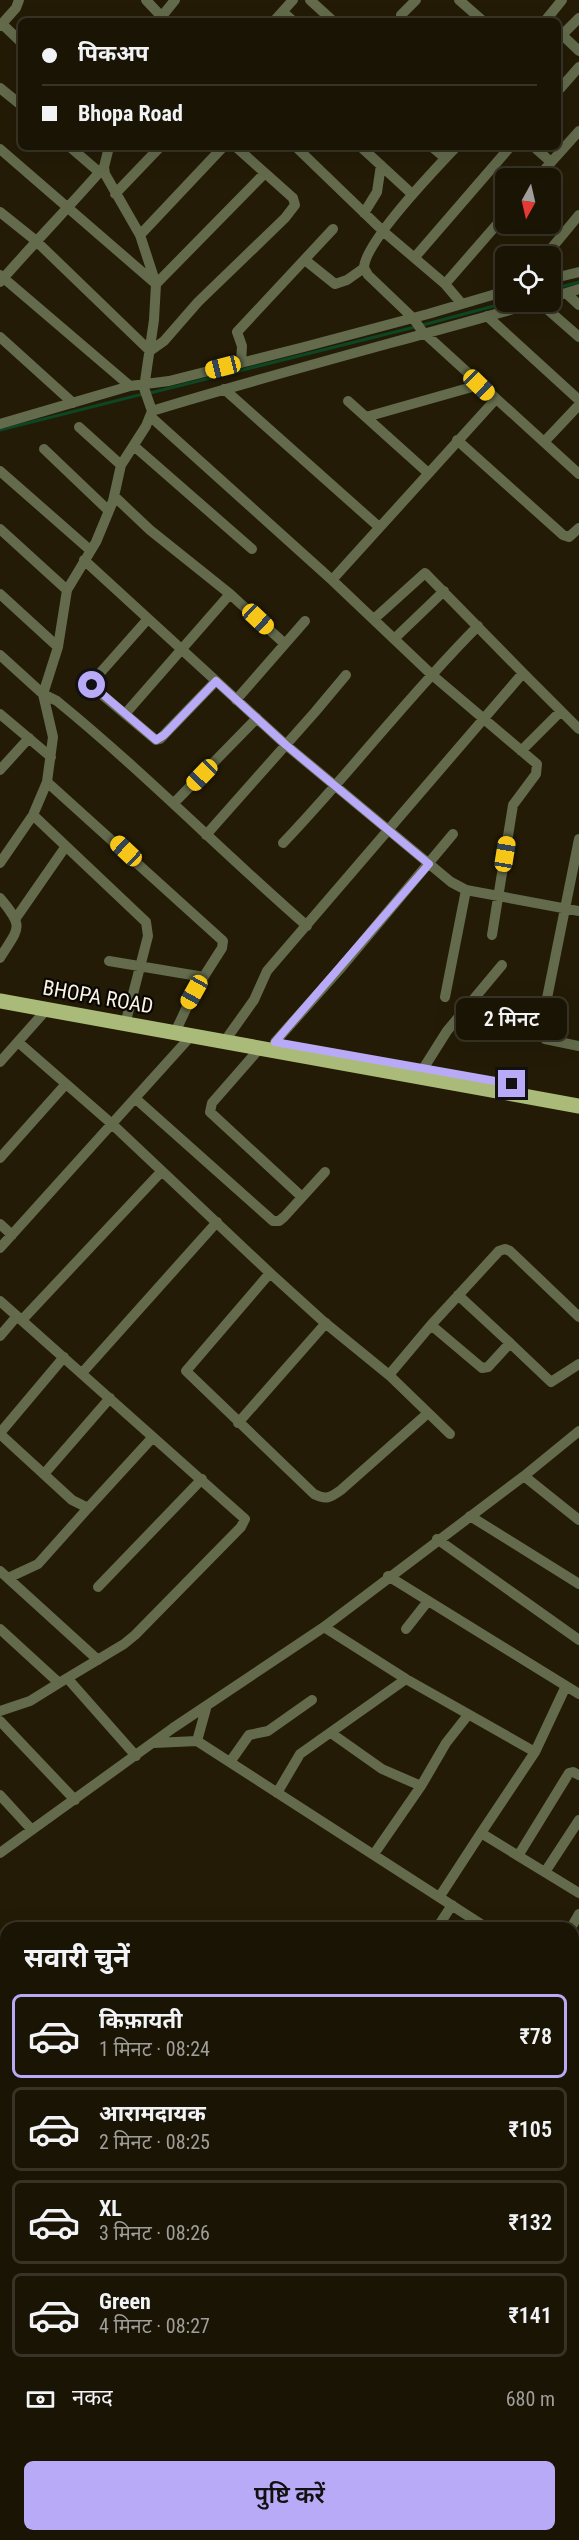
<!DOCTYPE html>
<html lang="hi">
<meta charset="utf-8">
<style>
:root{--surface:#1a1404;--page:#272113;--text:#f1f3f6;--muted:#9f9e9a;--line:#383326;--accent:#b9aaf7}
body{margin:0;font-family:"Roboto Condensed","Noto Sans Devanagari",sans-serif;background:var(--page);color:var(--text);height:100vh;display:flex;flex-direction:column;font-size:22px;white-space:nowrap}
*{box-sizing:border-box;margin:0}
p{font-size:20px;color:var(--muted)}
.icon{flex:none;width:33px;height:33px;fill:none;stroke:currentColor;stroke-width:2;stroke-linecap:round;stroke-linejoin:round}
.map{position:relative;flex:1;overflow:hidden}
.side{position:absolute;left:0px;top:1922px;width:579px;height:620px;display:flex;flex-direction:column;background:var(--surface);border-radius:18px 18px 0 0;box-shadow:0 6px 24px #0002,0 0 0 2px var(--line)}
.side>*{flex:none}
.guide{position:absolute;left:18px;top:18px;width:543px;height:132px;border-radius:9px;box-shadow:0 6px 24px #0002,0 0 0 2px var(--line);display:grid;align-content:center;height:132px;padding:0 24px;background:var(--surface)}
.needle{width:39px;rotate:188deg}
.controls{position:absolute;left:495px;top:168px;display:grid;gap:12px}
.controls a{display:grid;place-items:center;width:66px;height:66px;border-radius:9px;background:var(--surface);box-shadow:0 6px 24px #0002,0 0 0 2px var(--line);font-size:30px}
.end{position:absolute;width:27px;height:27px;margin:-14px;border:8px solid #b9aaf7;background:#111;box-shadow:0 0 0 3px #111}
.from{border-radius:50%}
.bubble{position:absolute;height:42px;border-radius:9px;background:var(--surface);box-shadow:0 6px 24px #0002,0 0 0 2px var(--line);font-size:20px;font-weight:600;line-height:42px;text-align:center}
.car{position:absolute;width:18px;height:36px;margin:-18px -9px;border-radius:8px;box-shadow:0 0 4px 2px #0007;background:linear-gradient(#f5c518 24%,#345 0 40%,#f5c518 0 76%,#345 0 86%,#f5c518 0)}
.guide b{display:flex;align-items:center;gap:21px;height:57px;font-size:22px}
.guide b+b{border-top:2px solid var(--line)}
.guide i{width:15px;height:15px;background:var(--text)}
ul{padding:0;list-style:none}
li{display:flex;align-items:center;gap:18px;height:84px;margin:0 12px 9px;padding:0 12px;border:3px solid var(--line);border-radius:9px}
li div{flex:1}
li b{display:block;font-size:22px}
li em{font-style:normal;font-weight:600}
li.active{border-color:var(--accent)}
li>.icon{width:54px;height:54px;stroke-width:1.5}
h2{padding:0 24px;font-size:27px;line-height:72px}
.pay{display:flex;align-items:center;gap:15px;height:66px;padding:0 24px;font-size:22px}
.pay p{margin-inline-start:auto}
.button{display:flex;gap:12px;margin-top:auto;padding:12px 24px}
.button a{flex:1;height:69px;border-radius:9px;background:var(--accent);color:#111;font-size:24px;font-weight:600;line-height:69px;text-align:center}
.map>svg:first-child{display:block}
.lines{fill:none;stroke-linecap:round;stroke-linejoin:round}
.stream{stroke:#0c4622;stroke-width:3}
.minor{stroke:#636b4c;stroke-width:10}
.tertiary{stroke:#636b4c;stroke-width:14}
.primary{stroke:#aabb79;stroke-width:15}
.route{stroke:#b9aaf7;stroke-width:8}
.labels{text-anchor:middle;stroke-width:4.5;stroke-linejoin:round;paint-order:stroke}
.street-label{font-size:21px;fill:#faf4e7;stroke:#0a0702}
</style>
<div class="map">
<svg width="579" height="2540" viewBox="0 0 579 2540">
<rect width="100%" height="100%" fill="#231b06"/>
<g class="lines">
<!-- stream -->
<path class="stream" d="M550,290L579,282
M150,393L419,326L509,302
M0,430L143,394"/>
<!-- minor -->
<path class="minor" d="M146,0L161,16
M310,0L333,21
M459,0L483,21
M283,12L293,21
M158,21L175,0
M274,21L293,0
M401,21V15L416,0
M545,21L562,0
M2,24L21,42
M0,26L16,8L19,0
M558,31L579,51
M558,39L579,18
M0,88L21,105
M558,91L579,67
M70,147L99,172
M296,147L384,232L445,284L462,304
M361,147L412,194
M432,147L445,158
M456,147C436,168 364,243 364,268L368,275L413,318L422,331L579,474
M534,147L551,162
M0,149L156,284L264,174
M537,178L579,131
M115,194L160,147
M0,212L35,240L150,351L164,341L198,302L285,218L295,205L293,198L236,147
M364,213L377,192L381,165
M140,235L223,147
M548,256L550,250L579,215
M415,257L510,147
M305,260L335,284L347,280L364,268
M0,275L130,386
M550,279L579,272
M0,282C34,243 70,206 104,167
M445,284L506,214
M566,293L579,305
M550,298L579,289
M539,302L579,337
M487,316L579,400
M0,337L73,403
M241,363L242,346L237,332L333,229
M224,389L379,527
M348,401L427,472
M152,411C279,372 409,339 538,302
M151,417L332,580L431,674L537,764L536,774L513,805L492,935
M366,417L479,385
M0,424L130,386L169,381L304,347L428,314L506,291
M79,427L121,465
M457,440L563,535L569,537L579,528
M545,441L579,405
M134,446L252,549
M44,449L109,511
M0,471L90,550
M114,496L150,530L230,594L285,644
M0,529L67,590
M84,560L286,745L451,882L466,890L579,911
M332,580L495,400
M0,594L58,647
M374,619L425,573L523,673
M147,620L93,681L94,688L156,740L160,739L216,681
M394,639L444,591
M0,655L43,694L57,701C144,772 222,852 307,926
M236,700L305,621
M0,714L51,757
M125,714L230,594
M521,751L561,711
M0,770L29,738
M47,782L223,941L222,948L194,992L178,1026
M174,803L257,718
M33,815L146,922L148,936L127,1017
M206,835L315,712L346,675
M579,839L540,1033L545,1039L579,1046
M283,843C350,773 409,695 478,626
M0,863L33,815L47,782L53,737L43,694L58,647L67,590L96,542L113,501L121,465L146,426L152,411L144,388L154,320L156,284L140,235L105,174L104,167L109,147
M0,898C25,928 19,927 0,958
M16,918L66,846
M109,961L204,977
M445,997L466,890
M491,1029L541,1037
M229,1035L254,1000L267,971L523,673L579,729
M18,1042L112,1124L270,1273
M275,1042L340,969L453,834
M260,1048L212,1103L210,1112L302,1197
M0,1062L47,1009
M423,1069L447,1031L502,965
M136,1099L273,1221H279L284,1217L325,1172
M0,1158L65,1085
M0,1224L12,1235
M0,1248L191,1036
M458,1295L510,1343
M0,1301L245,1519L241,1527L135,1635L124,1644L59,1683L0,1629
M22,1320L161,1172
M431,1325L482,1368L488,1367L510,1343L551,1382L579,1364
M0,1336L17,1316
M82,1373L217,1222
M389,1375L324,1322L270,1273L186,1371L314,1494C326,1500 330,1498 341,1490L428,1413
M238,1423L326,1323
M0,1433L64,1357
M0,1434L72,1500L88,1508L153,1437
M450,1434L389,1375L431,1325L499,1251L505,1249L510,1251L579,1317
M44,1474L110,1398
M524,1476L579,1520
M470,1516L579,1584
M437,1539L579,1640
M0,1571L98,1660
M388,1576L579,1694
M8,1578L38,1564L88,1508
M98,1587L202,1479
M324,1627L406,1679L535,1752L481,1833L579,1893
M406,1629L428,1601
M68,1679L136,1756
M0,1711L30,1701L59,1683
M0,1721L75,1800
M331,1733L382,1769L421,1786L446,1743L468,1715
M197,1741L487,1928
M154,1743L197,1741L207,1705
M535,1752L566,1686
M230,1762L249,1735L268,1731L312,1700
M277,1793L300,1754L406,1679
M0,1795L32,1830
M0,1853L173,1728L324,1627L524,1476L579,1431
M374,1854L421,1786
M518,1856L569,1773L573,1772L579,1775
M545,1872L579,1820
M440,1896L481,1833
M437,1928L452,1905
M571,1928L579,1914
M573,1962L579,1951
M573,1985L579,1989
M0,1994L6,1998
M0,2017L6,2008
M573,2052L579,2042
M0,2092L6,2082
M0,2147L6,2138
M573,2192L579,2196
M0,2212L6,2215
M0,2244L6,2233
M573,2250L579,2253
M573,2296L579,2300
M573,2338L579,2336
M0,2472L6,2480
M137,2535L146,2540"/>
<!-- tertiary -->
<path class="tertiary" d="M573,2407L579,2406
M12,2540L43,2535"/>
<!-- primary -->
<path class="primary" d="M0,1001L579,1106"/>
</g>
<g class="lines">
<!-- route -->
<path class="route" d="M92,685L156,740L164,735L216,681L286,745L429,864L275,1042L512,1084"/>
</g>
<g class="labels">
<!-- street labels -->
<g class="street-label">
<text transform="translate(98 997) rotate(10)" y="7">BHOPA ROAD</text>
</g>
</g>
</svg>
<div class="controls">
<a><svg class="needle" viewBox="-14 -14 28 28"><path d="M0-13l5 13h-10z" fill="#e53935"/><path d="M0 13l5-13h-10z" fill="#9f9e9a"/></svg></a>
<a><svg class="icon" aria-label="locate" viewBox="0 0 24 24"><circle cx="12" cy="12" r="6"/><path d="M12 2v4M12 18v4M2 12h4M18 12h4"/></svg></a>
</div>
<i class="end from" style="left:92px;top:685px"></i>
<i class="end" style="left:512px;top:1084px"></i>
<div class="bubble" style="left:456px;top:998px;width:111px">2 मिनट</div>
<i class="car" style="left:223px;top:367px;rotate:256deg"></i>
<i class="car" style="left:479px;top:385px;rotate:134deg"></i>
<i class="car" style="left:258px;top:619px;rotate:133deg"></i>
<i class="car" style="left:202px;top:775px;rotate:224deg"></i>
<i class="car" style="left:126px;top:851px;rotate:313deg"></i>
<i class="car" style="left:505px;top:854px;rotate:9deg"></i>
<i class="car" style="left:194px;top:992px;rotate:209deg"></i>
<div class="guide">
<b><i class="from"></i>पिकअप</b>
<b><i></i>Bhopa Road</b>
</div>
<section class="side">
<h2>सवारी चुनें</h2>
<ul>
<li class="active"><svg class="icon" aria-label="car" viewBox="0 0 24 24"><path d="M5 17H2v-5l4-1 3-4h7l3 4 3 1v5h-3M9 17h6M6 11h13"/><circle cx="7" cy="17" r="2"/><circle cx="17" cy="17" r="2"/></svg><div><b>किफ़ायती</b><p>1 मिनट · 08:24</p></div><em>₹78</em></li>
<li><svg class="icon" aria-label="car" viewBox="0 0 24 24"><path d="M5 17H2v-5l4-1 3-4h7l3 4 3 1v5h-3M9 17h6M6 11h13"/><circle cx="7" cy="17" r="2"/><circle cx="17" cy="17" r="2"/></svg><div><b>आरामदायक</b><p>2 मिनट · 08:25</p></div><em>₹105</em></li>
<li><svg class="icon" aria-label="car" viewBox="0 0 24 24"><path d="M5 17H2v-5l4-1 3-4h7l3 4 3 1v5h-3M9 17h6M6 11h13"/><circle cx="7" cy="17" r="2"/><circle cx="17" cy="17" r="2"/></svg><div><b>XL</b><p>3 मिनट · 08:26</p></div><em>₹132</em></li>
<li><svg class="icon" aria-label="car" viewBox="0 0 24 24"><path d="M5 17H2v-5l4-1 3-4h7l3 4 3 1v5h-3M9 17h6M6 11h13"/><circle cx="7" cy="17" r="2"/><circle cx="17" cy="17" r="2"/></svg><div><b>Green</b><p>4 मिनट · 08:27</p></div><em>₹141</em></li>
</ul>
<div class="pay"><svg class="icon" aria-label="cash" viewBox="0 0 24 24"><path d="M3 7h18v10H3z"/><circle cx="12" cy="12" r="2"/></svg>नकद<p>680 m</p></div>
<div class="button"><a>पुष्टि करें</a></div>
</section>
</div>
